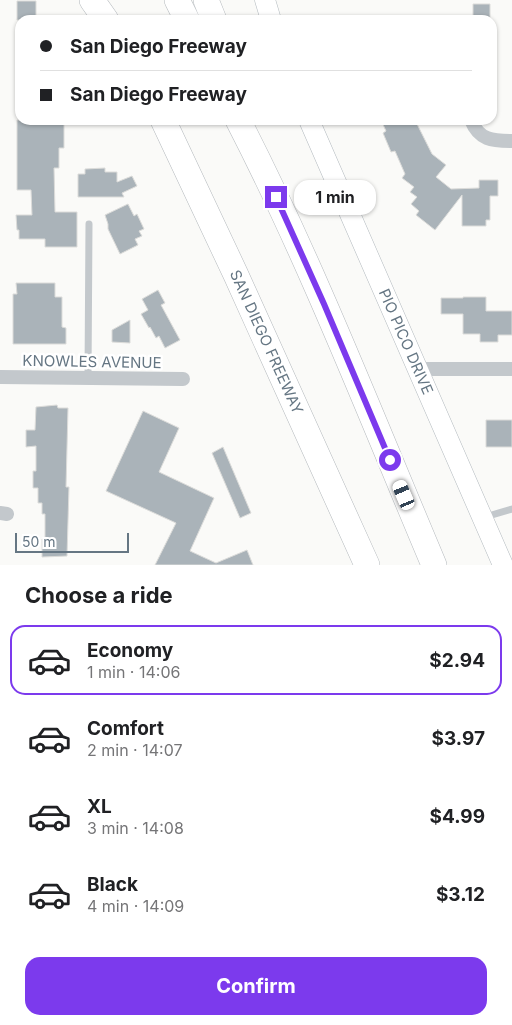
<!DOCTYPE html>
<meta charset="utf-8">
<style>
:root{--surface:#fff;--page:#f6f6f6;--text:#202124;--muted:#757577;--line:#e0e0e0;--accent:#7c3aed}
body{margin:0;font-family:Inter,sans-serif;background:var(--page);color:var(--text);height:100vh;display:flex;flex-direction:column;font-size:19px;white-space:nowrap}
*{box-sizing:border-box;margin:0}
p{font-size:16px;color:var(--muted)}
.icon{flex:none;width:28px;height:28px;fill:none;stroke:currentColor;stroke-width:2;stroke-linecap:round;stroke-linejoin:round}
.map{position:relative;height:565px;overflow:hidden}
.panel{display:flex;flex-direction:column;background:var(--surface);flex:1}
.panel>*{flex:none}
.hud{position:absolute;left:15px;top:15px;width:482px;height:110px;border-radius:15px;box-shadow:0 1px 4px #0004;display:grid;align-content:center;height:110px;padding:0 25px;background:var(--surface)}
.scale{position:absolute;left:15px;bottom:12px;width:114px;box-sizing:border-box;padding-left:5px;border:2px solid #657683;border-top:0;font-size:14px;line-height:18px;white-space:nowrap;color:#657683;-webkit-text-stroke:4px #fff;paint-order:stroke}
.end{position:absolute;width:22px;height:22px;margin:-11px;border:6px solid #7c3aed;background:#fff;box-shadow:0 0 0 2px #fff}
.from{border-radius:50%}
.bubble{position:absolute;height:35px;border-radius:15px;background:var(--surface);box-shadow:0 1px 4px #0004;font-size:16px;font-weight:700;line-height:35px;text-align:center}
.car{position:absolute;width:15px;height:30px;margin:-15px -8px;border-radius:6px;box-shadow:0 0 4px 1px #0007;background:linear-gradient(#fff 24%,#345 0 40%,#fff 0 76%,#345 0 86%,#fff 0)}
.hud b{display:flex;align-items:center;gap:18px;height:48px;font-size:19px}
.hud b+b{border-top:1px solid var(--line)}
.hud i{width:12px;height:12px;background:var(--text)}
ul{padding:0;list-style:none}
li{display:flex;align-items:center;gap:15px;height:70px;margin:0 10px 8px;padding:0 15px;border:2px solid transparent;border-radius:15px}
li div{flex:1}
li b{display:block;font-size:19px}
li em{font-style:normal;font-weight:700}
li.selected{border-color:var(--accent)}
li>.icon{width:45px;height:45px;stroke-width:1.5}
h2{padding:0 25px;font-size:22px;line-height:60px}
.button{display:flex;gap:10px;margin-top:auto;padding:10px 25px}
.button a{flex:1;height:58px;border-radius:15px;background:var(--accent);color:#fff;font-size:20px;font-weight:700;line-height:58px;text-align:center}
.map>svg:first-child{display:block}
.building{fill:#aab3b9;stroke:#dcdcda}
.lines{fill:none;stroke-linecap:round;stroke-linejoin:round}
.secondary-casing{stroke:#b3babf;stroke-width:21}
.highway-casing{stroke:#b4b9bd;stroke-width:26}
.lane{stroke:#c3c8cc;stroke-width:7}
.street{stroke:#c3c8cc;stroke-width:14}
.secondary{stroke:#fff;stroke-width:20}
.highway{stroke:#fff;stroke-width:25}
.route{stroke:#7c3aed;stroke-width:6}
.labels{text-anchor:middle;stroke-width:5;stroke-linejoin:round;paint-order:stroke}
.street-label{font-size:15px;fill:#657683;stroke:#fff}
</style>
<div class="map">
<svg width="512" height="565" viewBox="0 0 512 565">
<rect width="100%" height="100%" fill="#fafaf8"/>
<!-- building -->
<path class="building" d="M17,1H36V20H17Z
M473,4H490V19H473Z
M17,120H64V148H59V168H54L55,212H77V247H45V239H19V230H17L16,215H32L31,190H17Z
M381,120H415L432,154L446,165L436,177L451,189L479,188V180H498V196H490V220H486V226H462V195L435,230L416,215L419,211L411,204L417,197L410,192L414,187L402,178L405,174L395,151L391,152L383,133L386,131Z
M105,168V172H117V182L132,176L137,186L122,193L124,197H78V174H85V169Z
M128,204L134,216L137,214L144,229L139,231L142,236L135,239L138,245L120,254L108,229V224L105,215Z
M16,283H55V297H62V327L66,328V344H13V294H17Z
M158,290L165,303L161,305L180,340L165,348L159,336L156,338L150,327L149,328L141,314L148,310L142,299Z
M463,297H486V311H512V335H498V342H480V334H463V314H441V298H463Z
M130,320V343L112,342V330Z
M57,405L58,408H68L66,487H69L67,556L42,557V539H45V514H42V503H38V488H33V471H36V446L26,447V430H35L36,407Z
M143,411L179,428L159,472L214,498L190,551L216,563L247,550L253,565H155L176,523L106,491Z
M486,420H512V447H486Z
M223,447L251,513L240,518L212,453Z"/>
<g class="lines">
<defs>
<g id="secondary">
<path d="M265,0L271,20"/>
<path id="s1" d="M309,120L503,565"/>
</g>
<g id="highway">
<path d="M92,0L106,20"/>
<path d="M177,0L187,20"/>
<path d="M206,0L214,20"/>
<path id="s2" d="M163,120L236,275L367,565"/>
<path d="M238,120C312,264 371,416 434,565"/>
</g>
</defs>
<!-- secondary casing -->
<use href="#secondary" class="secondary-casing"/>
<!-- highway casing -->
<use href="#highway" class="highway-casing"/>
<!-- lane -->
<path class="lane" d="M88,377L89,224
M485,517L512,509"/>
<!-- street -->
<path class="street" d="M471,120C479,140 492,141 512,141
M417,369H512
M0,377L183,379
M0,513L7,514"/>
<!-- secondary -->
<use href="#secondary" class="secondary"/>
<!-- highway -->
<use href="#highway" class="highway"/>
</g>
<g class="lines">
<!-- route -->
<path class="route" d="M276,197L324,304L390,460"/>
</g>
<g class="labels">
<!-- street labels -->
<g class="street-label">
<text dy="5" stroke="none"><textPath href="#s2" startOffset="245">SAN DIEGO FREEWAY</textPath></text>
<text dy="5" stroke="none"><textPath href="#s1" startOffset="242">PIO PICO DRIVE</textPath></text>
<text transform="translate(92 362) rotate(1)" y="5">KNOWLES AVENUE</text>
</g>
</g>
</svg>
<div class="scale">50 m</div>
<i class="end from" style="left:390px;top:460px"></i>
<i class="end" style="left:276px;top:197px"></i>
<div class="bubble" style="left:294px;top:180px;width:82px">1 min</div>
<i class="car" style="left:404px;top:495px;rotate:337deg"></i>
<div class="hud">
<b><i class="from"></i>San Diego Freeway</b>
<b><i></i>San Diego Freeway</b>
</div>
</div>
<section class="panel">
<h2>Choose a ride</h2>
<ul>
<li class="selected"><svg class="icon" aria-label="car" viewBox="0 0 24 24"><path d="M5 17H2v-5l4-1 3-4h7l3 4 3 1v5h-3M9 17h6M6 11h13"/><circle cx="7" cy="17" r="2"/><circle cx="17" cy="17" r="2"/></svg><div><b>Economy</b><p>1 min · 14:06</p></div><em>$2.94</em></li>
<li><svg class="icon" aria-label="car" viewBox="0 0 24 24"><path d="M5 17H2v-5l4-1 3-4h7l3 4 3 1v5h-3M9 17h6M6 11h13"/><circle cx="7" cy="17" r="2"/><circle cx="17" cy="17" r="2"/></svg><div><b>Comfort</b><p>2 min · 14:07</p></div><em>$3.97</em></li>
<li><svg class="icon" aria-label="car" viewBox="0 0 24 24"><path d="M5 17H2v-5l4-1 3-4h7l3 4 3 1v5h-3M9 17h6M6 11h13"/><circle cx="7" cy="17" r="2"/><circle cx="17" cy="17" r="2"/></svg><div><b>XL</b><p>3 min · 14:08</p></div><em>$4.99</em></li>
<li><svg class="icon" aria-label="car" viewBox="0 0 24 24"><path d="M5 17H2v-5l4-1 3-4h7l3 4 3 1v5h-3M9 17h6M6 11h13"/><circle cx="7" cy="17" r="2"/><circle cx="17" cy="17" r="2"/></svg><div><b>Black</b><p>4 min · 14:09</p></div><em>$3.12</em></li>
</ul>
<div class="button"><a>Confirm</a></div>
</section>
